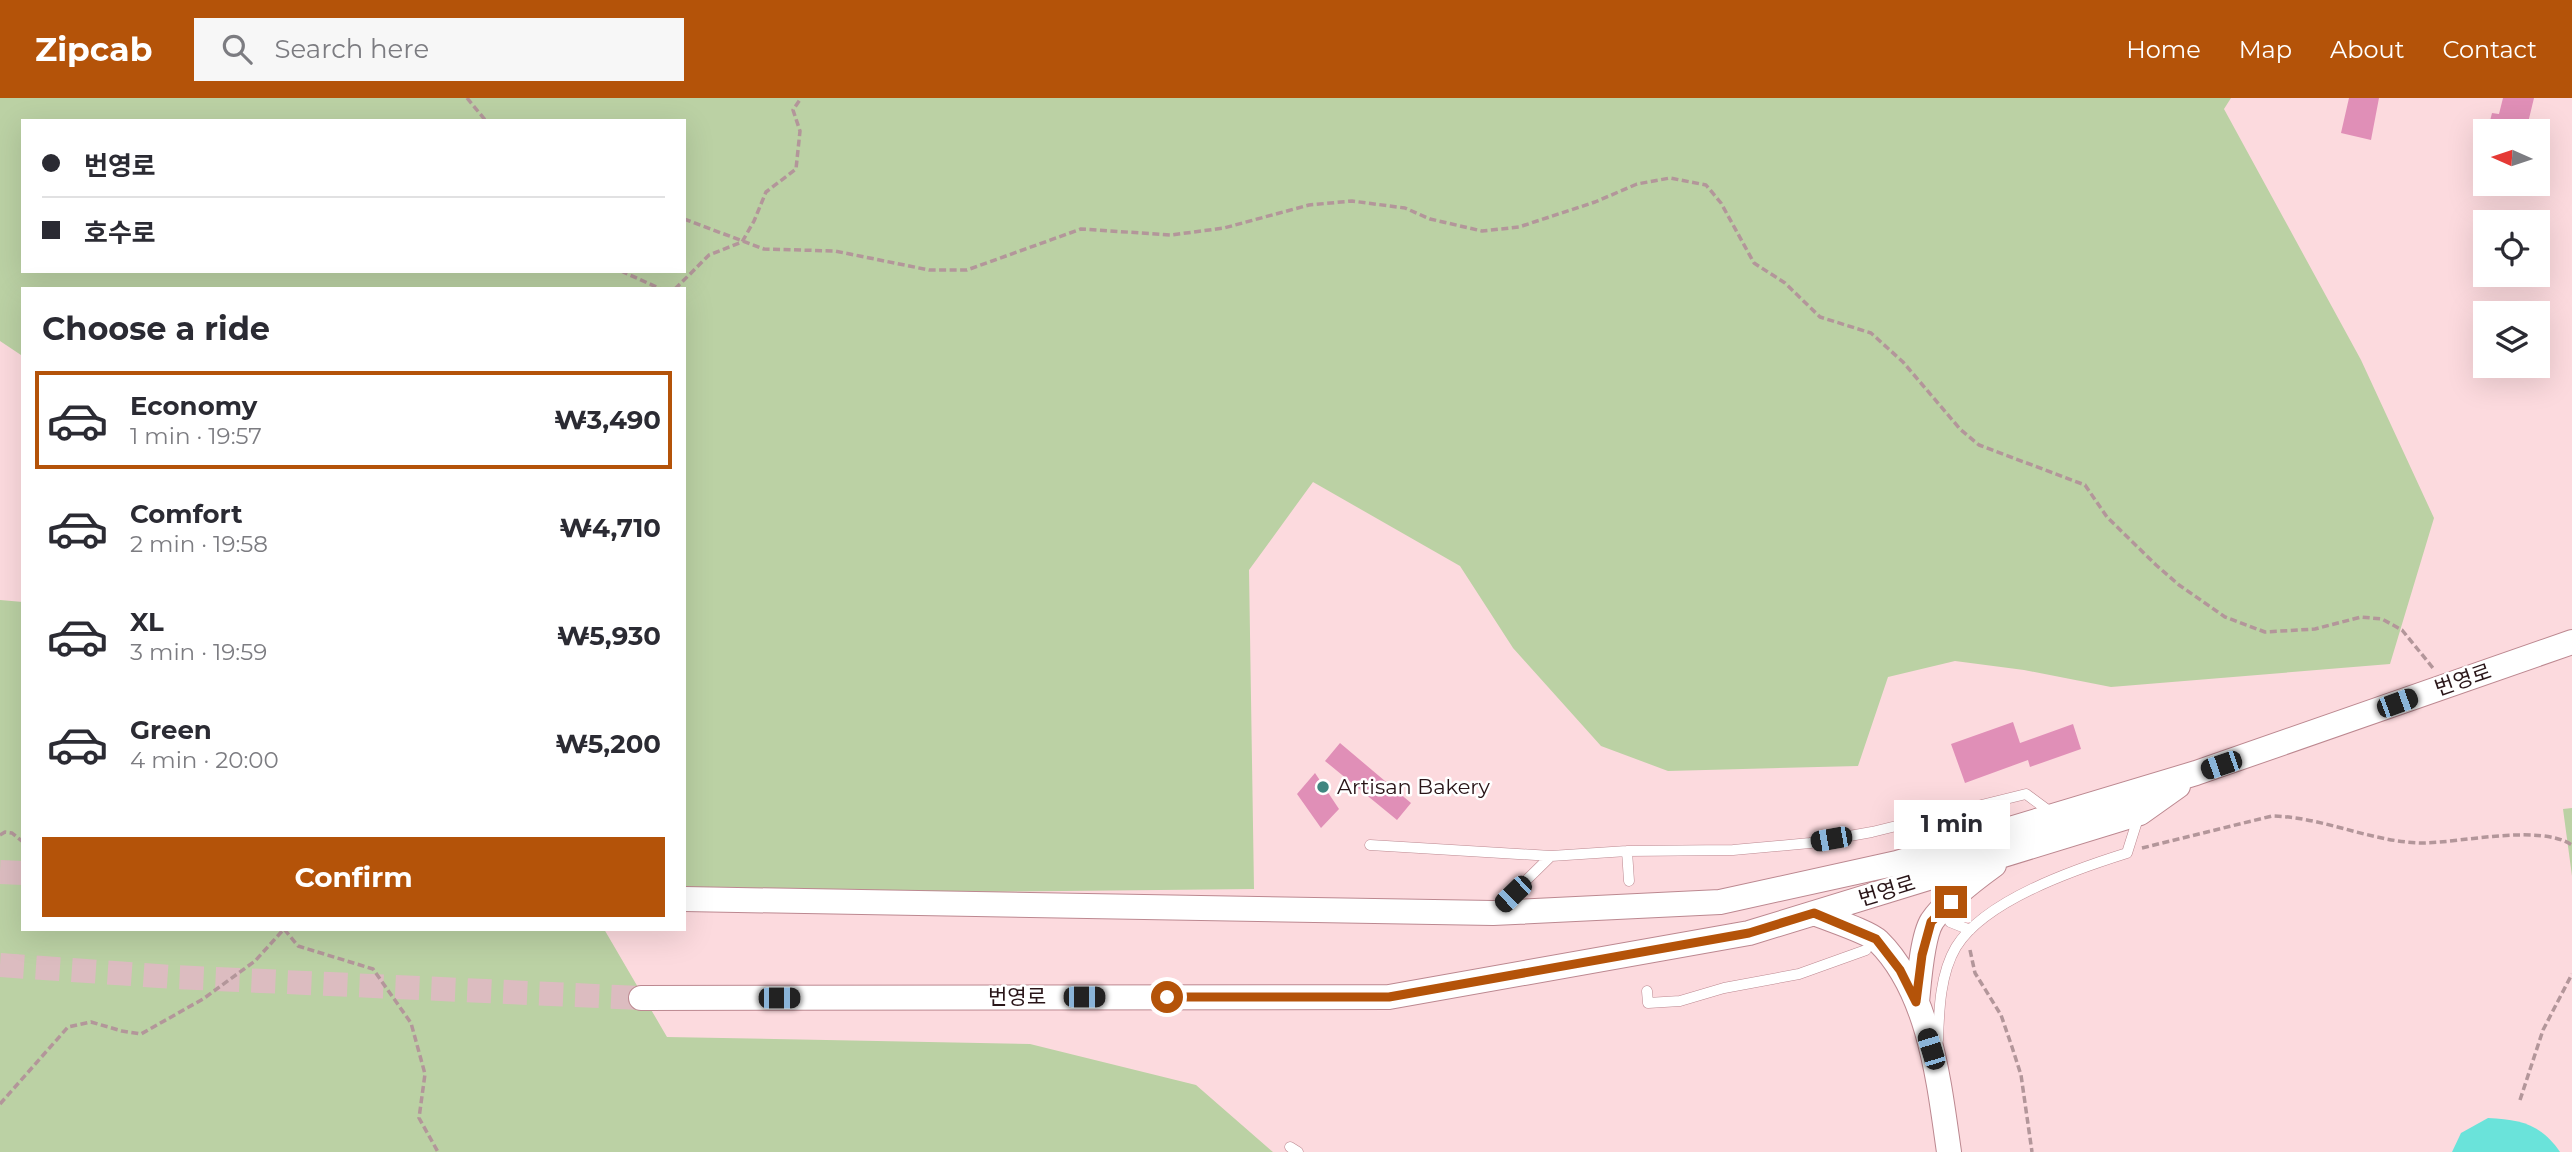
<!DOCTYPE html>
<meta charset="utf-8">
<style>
:root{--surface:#fff;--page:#f7f7f7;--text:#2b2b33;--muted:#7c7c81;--line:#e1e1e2;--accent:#b45309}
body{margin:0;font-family:Montserrat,"Noto Sans KR",sans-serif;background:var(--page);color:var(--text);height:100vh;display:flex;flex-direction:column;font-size:26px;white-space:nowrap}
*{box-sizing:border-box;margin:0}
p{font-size:23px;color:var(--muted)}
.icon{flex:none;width:38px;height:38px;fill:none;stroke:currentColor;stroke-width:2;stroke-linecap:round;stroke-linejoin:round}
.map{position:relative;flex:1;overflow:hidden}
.panel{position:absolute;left:21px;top:189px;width:665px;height:644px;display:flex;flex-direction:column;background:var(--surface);border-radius:0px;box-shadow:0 7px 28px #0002}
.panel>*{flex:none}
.top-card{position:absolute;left:21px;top:21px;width:665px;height:154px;border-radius:0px;box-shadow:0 7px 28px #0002;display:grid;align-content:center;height:154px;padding:0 21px;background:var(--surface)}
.needle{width:46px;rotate:273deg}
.controls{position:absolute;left:2473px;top:21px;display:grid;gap:14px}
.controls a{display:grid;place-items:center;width:77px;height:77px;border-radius:0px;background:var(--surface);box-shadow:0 7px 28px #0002;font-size:35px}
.end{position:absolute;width:32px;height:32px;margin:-16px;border:9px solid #b45309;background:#fff;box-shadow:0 0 0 4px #fff}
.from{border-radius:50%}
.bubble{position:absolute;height:49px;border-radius:0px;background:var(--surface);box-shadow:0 7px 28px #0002;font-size:23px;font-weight:700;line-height:49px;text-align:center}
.car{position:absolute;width:21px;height:42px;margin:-21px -10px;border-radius:9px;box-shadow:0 0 5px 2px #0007;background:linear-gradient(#222 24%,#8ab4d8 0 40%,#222 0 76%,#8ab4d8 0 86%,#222 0)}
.top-card b{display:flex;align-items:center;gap:24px;height:66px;font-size:26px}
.top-card b+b{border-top:2px solid var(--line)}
.top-card i{width:18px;height:18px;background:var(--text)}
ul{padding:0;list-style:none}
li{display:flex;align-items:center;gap:21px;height:98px;margin:0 14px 10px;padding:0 7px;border:4px solid transparent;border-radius:0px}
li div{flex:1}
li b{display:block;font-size:26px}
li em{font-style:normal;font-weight:700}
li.active{border-color:var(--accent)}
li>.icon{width:63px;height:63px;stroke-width:1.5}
h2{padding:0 21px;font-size:32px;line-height:84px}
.cta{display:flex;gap:14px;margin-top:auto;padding:14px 21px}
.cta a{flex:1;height:80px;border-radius:0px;background:var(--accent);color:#fff;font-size:28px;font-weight:700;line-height:80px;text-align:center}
header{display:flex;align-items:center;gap:42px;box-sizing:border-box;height:98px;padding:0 35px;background:var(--accent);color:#fff}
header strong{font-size:33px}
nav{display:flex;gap:38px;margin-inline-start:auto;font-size:24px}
.search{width:490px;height:63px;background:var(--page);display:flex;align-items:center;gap:18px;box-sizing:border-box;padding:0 24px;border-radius:0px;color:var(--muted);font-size:26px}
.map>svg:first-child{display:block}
.green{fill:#bbd1a4;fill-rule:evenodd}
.water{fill:#6ae3da}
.building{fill:#e08fb7}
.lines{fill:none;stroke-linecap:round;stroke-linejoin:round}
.tertiary-tunnel{stroke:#dcbcc0;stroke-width:24;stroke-dasharray:24 12;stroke-linecap:butt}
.service-casing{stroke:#bc8890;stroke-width:11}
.tertiary-casing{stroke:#bc8890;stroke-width:26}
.path{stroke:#b3969a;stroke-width:3.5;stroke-dasharray:7 3.5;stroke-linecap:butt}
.service{stroke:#fff;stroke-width:10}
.tertiary{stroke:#fff;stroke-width:24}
.route{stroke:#b45309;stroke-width:9}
.poi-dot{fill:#3f8680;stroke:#fff;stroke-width:2.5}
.labels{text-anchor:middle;stroke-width:5;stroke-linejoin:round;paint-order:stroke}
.street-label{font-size:21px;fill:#291518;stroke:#fff}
.poi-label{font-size:21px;fill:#291518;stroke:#fff;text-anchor:start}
</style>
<header>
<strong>Zipcab</strong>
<div class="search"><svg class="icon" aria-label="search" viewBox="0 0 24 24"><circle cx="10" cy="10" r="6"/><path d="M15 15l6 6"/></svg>Search here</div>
<nav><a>Home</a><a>Map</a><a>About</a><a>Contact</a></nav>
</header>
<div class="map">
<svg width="2572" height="1054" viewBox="0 0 2572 1054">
<rect width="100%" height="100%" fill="#fcdade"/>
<!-- green -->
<path class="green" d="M0,0H2231L2224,11L2361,262L2434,420L2390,566L2111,589L2024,572L1955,563L1888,579L1858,668L1668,673L1601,648L1513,550L1460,468L1313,384L1249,472L1254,791L684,797V191H23V281L21,257L0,243ZM23,23H684V173H23Z
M0,502L23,504V831H604L667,939L1030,946L1196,987L1273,1054H0Z
M2572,710V778L2563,711Z"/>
<!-- water -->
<path class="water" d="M2488,1020C2520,1022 2540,1025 2560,1054H2452L2461,1035Z"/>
<!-- building -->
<path class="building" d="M2349,0H2379L2371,42L2341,35Z
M2503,0H2534L2526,33L2488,31L2492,15L2499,16Z
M2013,624L2020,645L2073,626L2081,651L2030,669L2028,662L1965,685L1951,646Z
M1340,645L1411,705L1397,722L1325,663Z
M1315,675L1339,711L1321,730L1297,696Z"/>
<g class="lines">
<!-- tertiary-tunnel -->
<path class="tertiary-tunnel" d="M0,774L23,775
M0,867L173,879L641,900"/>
<defs>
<path id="service" d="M1370,747L1551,758
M1627,753L1629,783
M1497,811L1551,758L1627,753L1733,752L1810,745L1872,734L2026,696L2053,716
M1950,824L1970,832
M1647,893L1648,905L1680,903L1724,890L1799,876L1866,852
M1938,942C1939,912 1940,876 1956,849C1985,802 2076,771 2127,755L2139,717
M1290,1049L1298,1054"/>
<path id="tertiary" d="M684,801L1493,815L1720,804L1897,765L2196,675L2572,544
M1814,815C1828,821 1869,834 1878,843C1930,894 1939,985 1949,1054
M641,900L1389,899L1749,835L2140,715L2178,688
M1917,904C1919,884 1922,839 1932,823C1945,804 1976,780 1994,767"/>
</defs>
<!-- service casing -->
<use href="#service" class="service-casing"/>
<!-- tertiary casing -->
<use href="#tertiary" class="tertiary-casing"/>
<!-- path -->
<path class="path" d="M467,0L486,23
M684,121L764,151L835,153L929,172H967L1081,131L1171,137L1224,130L1309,107L1352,103L1405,110L1430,121L1482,133L1519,129L1595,104L1637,86L1670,80L1706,87L1721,105L1754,165L1785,185L1820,219L1871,235L1903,264L1960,331L1979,347L2085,387L2107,419L2156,467L2179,487L2225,519L2265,534L2315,531L2361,519L2382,521L2402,532L2433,570
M621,173L661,191
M675,191L709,157L742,144L754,123L766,94L796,71L800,33L793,12L801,0
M0,737L5,734L12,735L23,744
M2142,750L2272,718C2325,719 2372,745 2425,745C2464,744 2540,726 2572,747
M1970,852L1975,875L2001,917L2012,949L2021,977L2032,1054
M2520,1002L2543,932L2572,876
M0,1006L68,929L91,924L122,933L141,936L203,901L255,863L284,831L298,848L373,871L411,925L425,976L419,1020L438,1054"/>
<!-- service -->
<use href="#service" class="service"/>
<!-- tertiary -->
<use href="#tertiary" class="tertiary"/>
</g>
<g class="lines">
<!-- route -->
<path class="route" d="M1167,899H1389L1749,835L1814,815L1876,841L1900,872L1916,904L1922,857L1931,824L1951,804"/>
</g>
<!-- markers -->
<circle class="poi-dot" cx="1323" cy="689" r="7"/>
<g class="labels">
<!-- street labels -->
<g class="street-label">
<text transform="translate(2463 582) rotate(-19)" y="7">번영로</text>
<text transform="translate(1887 793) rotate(-17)" y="7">번영로</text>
<text x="1017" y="906">번영로</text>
</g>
<!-- poi labels -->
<g class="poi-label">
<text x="1337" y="696">Artisan Bakery</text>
</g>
</g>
</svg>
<div class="controls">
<a><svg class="needle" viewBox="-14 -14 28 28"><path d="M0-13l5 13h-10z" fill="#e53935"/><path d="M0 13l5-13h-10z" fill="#7c7c81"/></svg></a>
<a><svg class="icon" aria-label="locate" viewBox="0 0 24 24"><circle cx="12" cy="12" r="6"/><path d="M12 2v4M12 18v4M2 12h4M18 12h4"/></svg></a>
<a><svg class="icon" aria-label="layers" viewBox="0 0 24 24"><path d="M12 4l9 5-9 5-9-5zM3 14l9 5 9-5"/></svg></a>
</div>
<i class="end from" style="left:1167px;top:899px"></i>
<i class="end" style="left:1951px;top:804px"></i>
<div class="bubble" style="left:1894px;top:702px;width:116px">1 min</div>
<i class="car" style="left:2397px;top:605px;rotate:70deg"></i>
<i class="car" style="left:2221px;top:667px;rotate:251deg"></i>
<i class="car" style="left:1831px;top:741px;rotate:260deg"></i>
<i class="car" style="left:1513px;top:796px;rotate:226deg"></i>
<i class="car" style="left:1084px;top:899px;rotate:90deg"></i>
<i class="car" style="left:779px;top:900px;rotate:90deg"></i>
<i class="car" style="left:1931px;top:951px;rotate:343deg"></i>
<div class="top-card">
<b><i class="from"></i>번영로</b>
<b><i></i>호수로</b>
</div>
<section class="panel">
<h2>Choose a ride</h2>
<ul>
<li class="active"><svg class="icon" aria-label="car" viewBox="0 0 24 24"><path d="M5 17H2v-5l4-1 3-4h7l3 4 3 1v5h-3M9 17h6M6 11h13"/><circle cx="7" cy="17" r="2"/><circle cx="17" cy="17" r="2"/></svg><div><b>Economy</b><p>1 min · 19:57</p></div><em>₩3,490</em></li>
<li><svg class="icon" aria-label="car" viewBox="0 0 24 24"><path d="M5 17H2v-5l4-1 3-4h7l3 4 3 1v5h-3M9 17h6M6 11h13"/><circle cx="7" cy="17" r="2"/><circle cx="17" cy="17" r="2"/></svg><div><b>Comfort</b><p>2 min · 19:58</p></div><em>₩4,710</em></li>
<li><svg class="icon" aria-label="car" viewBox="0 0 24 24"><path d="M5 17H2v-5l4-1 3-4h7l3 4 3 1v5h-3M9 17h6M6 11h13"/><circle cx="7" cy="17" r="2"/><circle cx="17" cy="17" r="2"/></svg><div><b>XL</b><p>3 min · 19:59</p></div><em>₩5,930</em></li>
<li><svg class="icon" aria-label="car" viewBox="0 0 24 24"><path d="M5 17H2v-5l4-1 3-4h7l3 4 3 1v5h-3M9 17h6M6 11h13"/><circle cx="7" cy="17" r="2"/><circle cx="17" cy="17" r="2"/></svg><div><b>Green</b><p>4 min · 20:00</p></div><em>₩5,200</em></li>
</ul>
<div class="cta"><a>Confirm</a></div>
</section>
</div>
